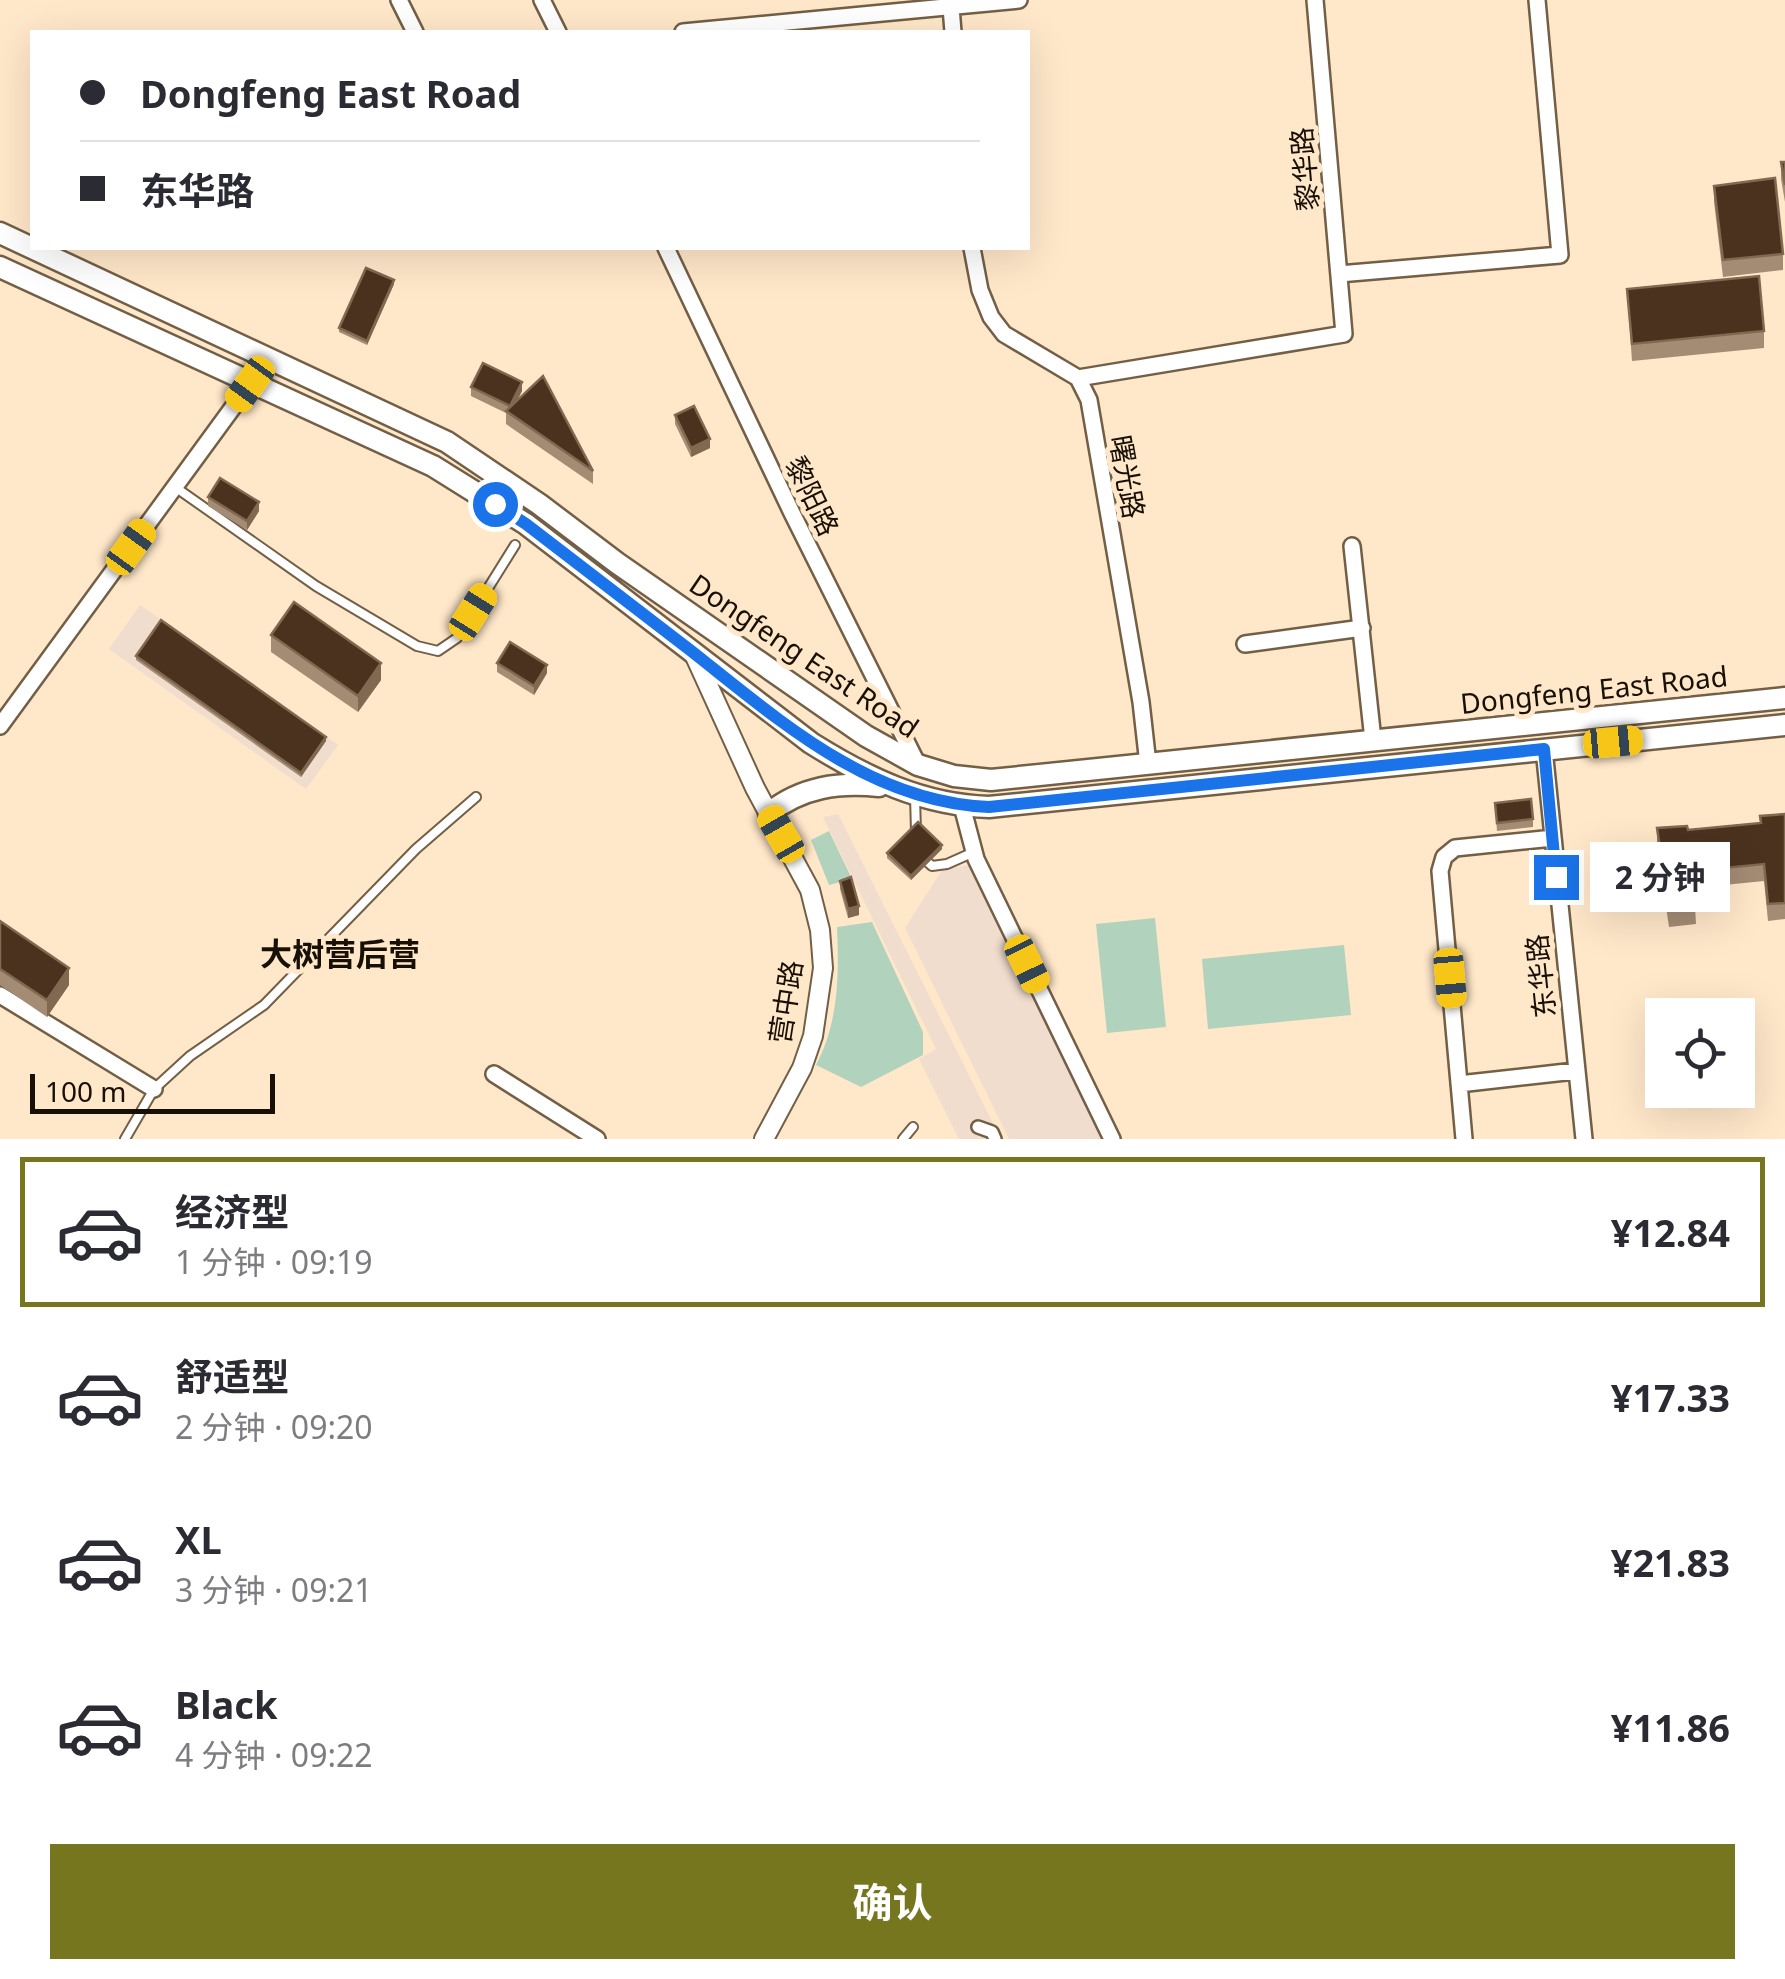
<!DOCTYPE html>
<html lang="zh">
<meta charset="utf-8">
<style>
:root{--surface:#fff;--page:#f2f2f3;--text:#2b2b33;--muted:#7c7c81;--line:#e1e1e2;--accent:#75761d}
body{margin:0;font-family:"Noto Sans","Noto Sans SC",sans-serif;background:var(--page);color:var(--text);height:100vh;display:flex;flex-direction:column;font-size:38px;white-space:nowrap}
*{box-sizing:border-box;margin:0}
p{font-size:32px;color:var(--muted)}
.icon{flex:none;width:55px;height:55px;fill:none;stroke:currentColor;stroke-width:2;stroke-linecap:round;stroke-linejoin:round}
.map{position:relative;height:1139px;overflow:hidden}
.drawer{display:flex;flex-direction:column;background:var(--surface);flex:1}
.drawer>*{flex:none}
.guide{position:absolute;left:30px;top:30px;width:1000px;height:220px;border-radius:0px;box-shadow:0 10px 40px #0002;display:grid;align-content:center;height:220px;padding:0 50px;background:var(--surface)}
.fabs{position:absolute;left:1645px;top:998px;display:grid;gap:20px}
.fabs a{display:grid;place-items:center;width:110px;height:110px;border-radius:0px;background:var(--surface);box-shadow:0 10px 40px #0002;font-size:50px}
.scale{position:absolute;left:30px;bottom:25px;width:245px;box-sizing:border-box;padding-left:10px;border:5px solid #181006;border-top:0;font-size:28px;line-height:35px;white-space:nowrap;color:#181006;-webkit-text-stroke:8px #ffe7c9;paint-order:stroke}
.end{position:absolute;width:45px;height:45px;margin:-22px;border:12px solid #1a73e8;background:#fff;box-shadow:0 0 0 5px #fff}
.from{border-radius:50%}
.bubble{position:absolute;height:70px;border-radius:0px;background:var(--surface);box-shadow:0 10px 40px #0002;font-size:32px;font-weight:700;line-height:70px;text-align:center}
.car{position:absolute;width:30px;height:60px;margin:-30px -15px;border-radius:12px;box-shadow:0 0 8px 2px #0007;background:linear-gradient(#f5c518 24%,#345 0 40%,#f5c518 0 76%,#345 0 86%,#f5c518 0)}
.guide b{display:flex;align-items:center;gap:35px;height:95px;font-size:38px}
.guide b+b{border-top:2px solid var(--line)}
.guide i{width:25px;height:25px;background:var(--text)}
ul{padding:18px 0 0;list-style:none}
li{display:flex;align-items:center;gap:30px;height:150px;margin:0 20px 15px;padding:0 30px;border:5px solid transparent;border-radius:0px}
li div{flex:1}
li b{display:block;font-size:38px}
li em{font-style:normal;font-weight:700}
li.on{border-color:var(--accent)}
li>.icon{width:90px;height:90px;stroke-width:1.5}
.button{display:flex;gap:20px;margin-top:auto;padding:20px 50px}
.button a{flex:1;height:115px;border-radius:0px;background:var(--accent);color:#fff;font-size:40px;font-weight:700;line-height:115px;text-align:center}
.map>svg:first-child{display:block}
.commercial{fill:#f1ddce}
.green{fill:#b1d2bc}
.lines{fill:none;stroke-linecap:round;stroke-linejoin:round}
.service-casing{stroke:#735f45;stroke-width:12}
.pedestrian-casing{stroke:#735f45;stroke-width:16}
.minor-casing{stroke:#735f45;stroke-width:20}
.tertiary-casing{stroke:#735f45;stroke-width:22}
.secondary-casing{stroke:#735f45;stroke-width:25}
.service{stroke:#fff;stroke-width:8}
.pedestrian{stroke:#fff;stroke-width:11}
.minor{stroke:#fff;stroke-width:15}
.tertiary{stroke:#fff;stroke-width:18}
.secondary{stroke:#fff;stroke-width:20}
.wall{fill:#a48c74}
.shaded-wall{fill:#806851}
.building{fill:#4a321e;stroke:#806851;stroke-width:2.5}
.route{stroke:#1a73e8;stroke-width:12}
.labels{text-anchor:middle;stroke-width:10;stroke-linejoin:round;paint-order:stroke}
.street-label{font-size:28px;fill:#181006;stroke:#ffe7c9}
.quarter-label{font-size:32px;font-weight:bold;fill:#181006;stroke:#ffe7c9}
</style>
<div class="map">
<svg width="1785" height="1139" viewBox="0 0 1785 1139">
<rect width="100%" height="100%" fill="#ffe7c9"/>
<!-- commercial -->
<path class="commercial" d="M140,605L338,745L306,789L109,649Z
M838,814L1001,1139H959L919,1059L936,1049L823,817Z
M968,865L1103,1139H1009L905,928L942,870Z"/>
<!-- green -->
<path class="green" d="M829,831L852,879L829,885L811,840Z
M1155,918L1166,1027L1107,1033L1096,924Z
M872,922L923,1032V1055L861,1087L816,1065C839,1022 839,974 837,927Z
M1344,945L1351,1015L1208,1029L1202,959Z"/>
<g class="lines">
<defs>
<path id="service" d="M175,487L316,586L417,646L438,651L457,638L515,545
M915,796L916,832
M924,859L932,866L947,864L974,852
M125,1139L154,1089L190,1056L264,1005L416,849L476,797
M903,1139L913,1127"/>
<path id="pedestrian" d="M978,1127L992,1132L995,1139"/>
<path id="minor" d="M399,0L415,32
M542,0L558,32
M951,7L953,32
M683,32L1019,0
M666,248L792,513L918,765
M972,248L980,290L991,317L1004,334L1078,378L1089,400L1141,702L1148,764
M1339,274L1560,255L1537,0
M1078,378L1344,334L1315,0
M1352,546L1373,740
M1245,644L1362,628
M0,726L250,384
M1544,749L1584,1139
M962,806L976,859L1112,1139
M0,995L154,1089
M494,1074L597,1139
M1459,1084L1575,1071
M1464,1139L1440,871L1444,857L1455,848L1553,838"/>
<path id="tertiary" d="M693,652L755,788L810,890L820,930L823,968L813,1036L802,1068L764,1139"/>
<path id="secondary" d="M0,233L447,442L539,504L617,563L866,736L918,765L954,776L991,780L1785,698
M0,267L433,466L526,524L811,743C867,778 922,805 989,807L1785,725
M769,813C802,787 838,782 879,786"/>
</defs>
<!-- service casing -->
<use href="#service" class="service-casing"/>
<!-- pedestrian casing -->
<use href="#pedestrian" class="pedestrian-casing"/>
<!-- minor casing -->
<use href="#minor" class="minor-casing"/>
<!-- tertiary casing -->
<use href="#tertiary" class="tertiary-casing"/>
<!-- secondary casing -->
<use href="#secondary" class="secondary-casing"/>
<!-- service -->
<use href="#service" class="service"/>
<!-- pedestrian -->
<use href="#pedestrian" class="pedestrian"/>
<!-- minor -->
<use href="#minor" class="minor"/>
<!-- tertiary -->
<use href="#tertiary" class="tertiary"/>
<!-- secondary -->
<use href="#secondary" class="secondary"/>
</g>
<!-- wall -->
<path class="wall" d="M1781,162H1785V202L1781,179Z
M1714,186L1783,254V270L1723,277L1714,202Z
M394,284L367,345L339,332V328Z
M1627,289L1764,331V348L1632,361Z
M471,387L522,391L516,402L593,471V484L506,424V413L471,396Z
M675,415L710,448L691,457L675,424Z
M208,497L259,511L247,530L208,506Z
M271,635L381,680L358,712L271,652Z
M136,656L326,741L301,777L136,660Z
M497,663L547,673L534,695L497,672Z
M1495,803L1533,819V827L1497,831Z
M1785,814V919L1768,921L1764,881L1694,888L1696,924L1669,927L1657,845V828L1688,830L1760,824Z
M942,849L911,880L887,858V853Z
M840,881L859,915L848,918L840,889Z
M0,921L69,985L47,1017L0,985Z"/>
<!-- shaded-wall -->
<path class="shaded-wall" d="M394,280V284L367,345V341Z
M522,382V391L510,415V406Z
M710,439V448L691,457V448Z
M259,502V511L247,530V521Z
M381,663V680L358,712V696Z
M547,665V673L534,695V686Z
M326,737V741L301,777V773Z
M942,845V849L911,880V876Z
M859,906V915L848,918V909Z
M69,968V985L47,1017V1000Z"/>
<!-- building -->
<path class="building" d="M1781,162H1785V185Z
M1775,178L1783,254L1723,260L1714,186Z
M366,268L394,280L367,341L339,328Z
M1759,276L1764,331L1632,344L1627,289Z
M483,363L522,382L510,406L471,387Z
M543,376L593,471L506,411Z
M694,406L710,439L691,448L675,415Z
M220,478L259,502L247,521L208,497Z
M294,602L381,663L358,696L271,635Z
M161,620L326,737L301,773L136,656Z
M510,642L547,665L534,686L497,663Z
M1531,799L1533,819L1497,823L1495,803Z
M1785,814V903L1768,904L1764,864L1693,871L1696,907L1669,910L1657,828L1687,826L1688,830L1761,823L1760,816Z
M918,822L942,845L911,876L887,853Z
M851,877L859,906L848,909L840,881Z
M0,921L69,968L47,1000L0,969Z"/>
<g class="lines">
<!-- route -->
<path class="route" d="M495,504L526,524C581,566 636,608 690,650C779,720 869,802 989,807L1544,749L1556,877"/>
</g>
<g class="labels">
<!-- street labels -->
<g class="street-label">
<text transform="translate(1305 169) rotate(-95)" y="10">黎华路</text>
<text transform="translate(1127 477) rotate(80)" y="10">曙光路</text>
<text transform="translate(812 496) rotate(64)" y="10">黎阳路</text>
<text transform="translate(804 656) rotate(34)" y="10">Dongfeng East Road</text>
<text transform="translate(1594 690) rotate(-6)" y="10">Dongfeng East Road</text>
<text transform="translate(1541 976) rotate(-96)" y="10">东华路</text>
<text transform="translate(786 1002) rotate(-81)" y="10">营中路</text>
</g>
<!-- quarter labels -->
<g class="quarter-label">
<text x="340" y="966">大树营后营</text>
</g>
</g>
</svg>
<div class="fabs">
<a><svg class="icon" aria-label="locate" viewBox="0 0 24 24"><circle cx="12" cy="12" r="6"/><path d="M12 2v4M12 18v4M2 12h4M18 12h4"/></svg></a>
</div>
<div class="scale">100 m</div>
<i class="end from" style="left:495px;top:504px"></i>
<i class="end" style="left:1556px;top:877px"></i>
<div class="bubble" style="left:1590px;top:842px;width:140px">2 分钟</div>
<i class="car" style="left:250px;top:384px;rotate:216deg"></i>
<i class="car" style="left:131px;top:547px;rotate:36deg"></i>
<i class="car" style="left:473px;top:612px;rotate:32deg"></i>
<i class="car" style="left:1613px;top:742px;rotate:85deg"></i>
<i class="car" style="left:781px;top:834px;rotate:330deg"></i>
<i class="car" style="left:1027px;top:964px;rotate:154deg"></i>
<i class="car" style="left:1450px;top:978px;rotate:175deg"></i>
<div class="guide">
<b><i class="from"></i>Dongfeng East Road</b>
<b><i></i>东华路</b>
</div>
</div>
<section class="drawer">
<ul>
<li class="on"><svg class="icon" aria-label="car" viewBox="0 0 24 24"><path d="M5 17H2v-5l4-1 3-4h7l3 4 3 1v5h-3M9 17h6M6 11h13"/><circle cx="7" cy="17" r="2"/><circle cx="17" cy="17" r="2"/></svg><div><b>经济型</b><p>1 分钟 · 09:19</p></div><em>¥12.84</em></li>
<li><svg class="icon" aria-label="car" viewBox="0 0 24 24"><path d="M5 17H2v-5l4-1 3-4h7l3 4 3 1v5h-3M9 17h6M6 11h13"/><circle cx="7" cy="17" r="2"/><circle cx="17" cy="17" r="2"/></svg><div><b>舒适型</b><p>2 分钟 · 09:20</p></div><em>¥17.33</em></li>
<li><svg class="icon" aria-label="car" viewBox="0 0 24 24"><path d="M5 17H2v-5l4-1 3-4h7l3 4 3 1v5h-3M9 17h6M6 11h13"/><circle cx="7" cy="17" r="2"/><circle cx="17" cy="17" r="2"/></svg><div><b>XL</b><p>3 分钟 · 09:21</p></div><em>¥21.83</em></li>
<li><svg class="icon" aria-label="car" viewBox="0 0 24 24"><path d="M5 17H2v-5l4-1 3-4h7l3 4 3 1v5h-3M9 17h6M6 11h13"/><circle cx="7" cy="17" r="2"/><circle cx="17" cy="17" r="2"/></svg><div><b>Black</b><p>4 分钟 · 09:22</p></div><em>¥11.86</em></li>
</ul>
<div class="button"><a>确认</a></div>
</section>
